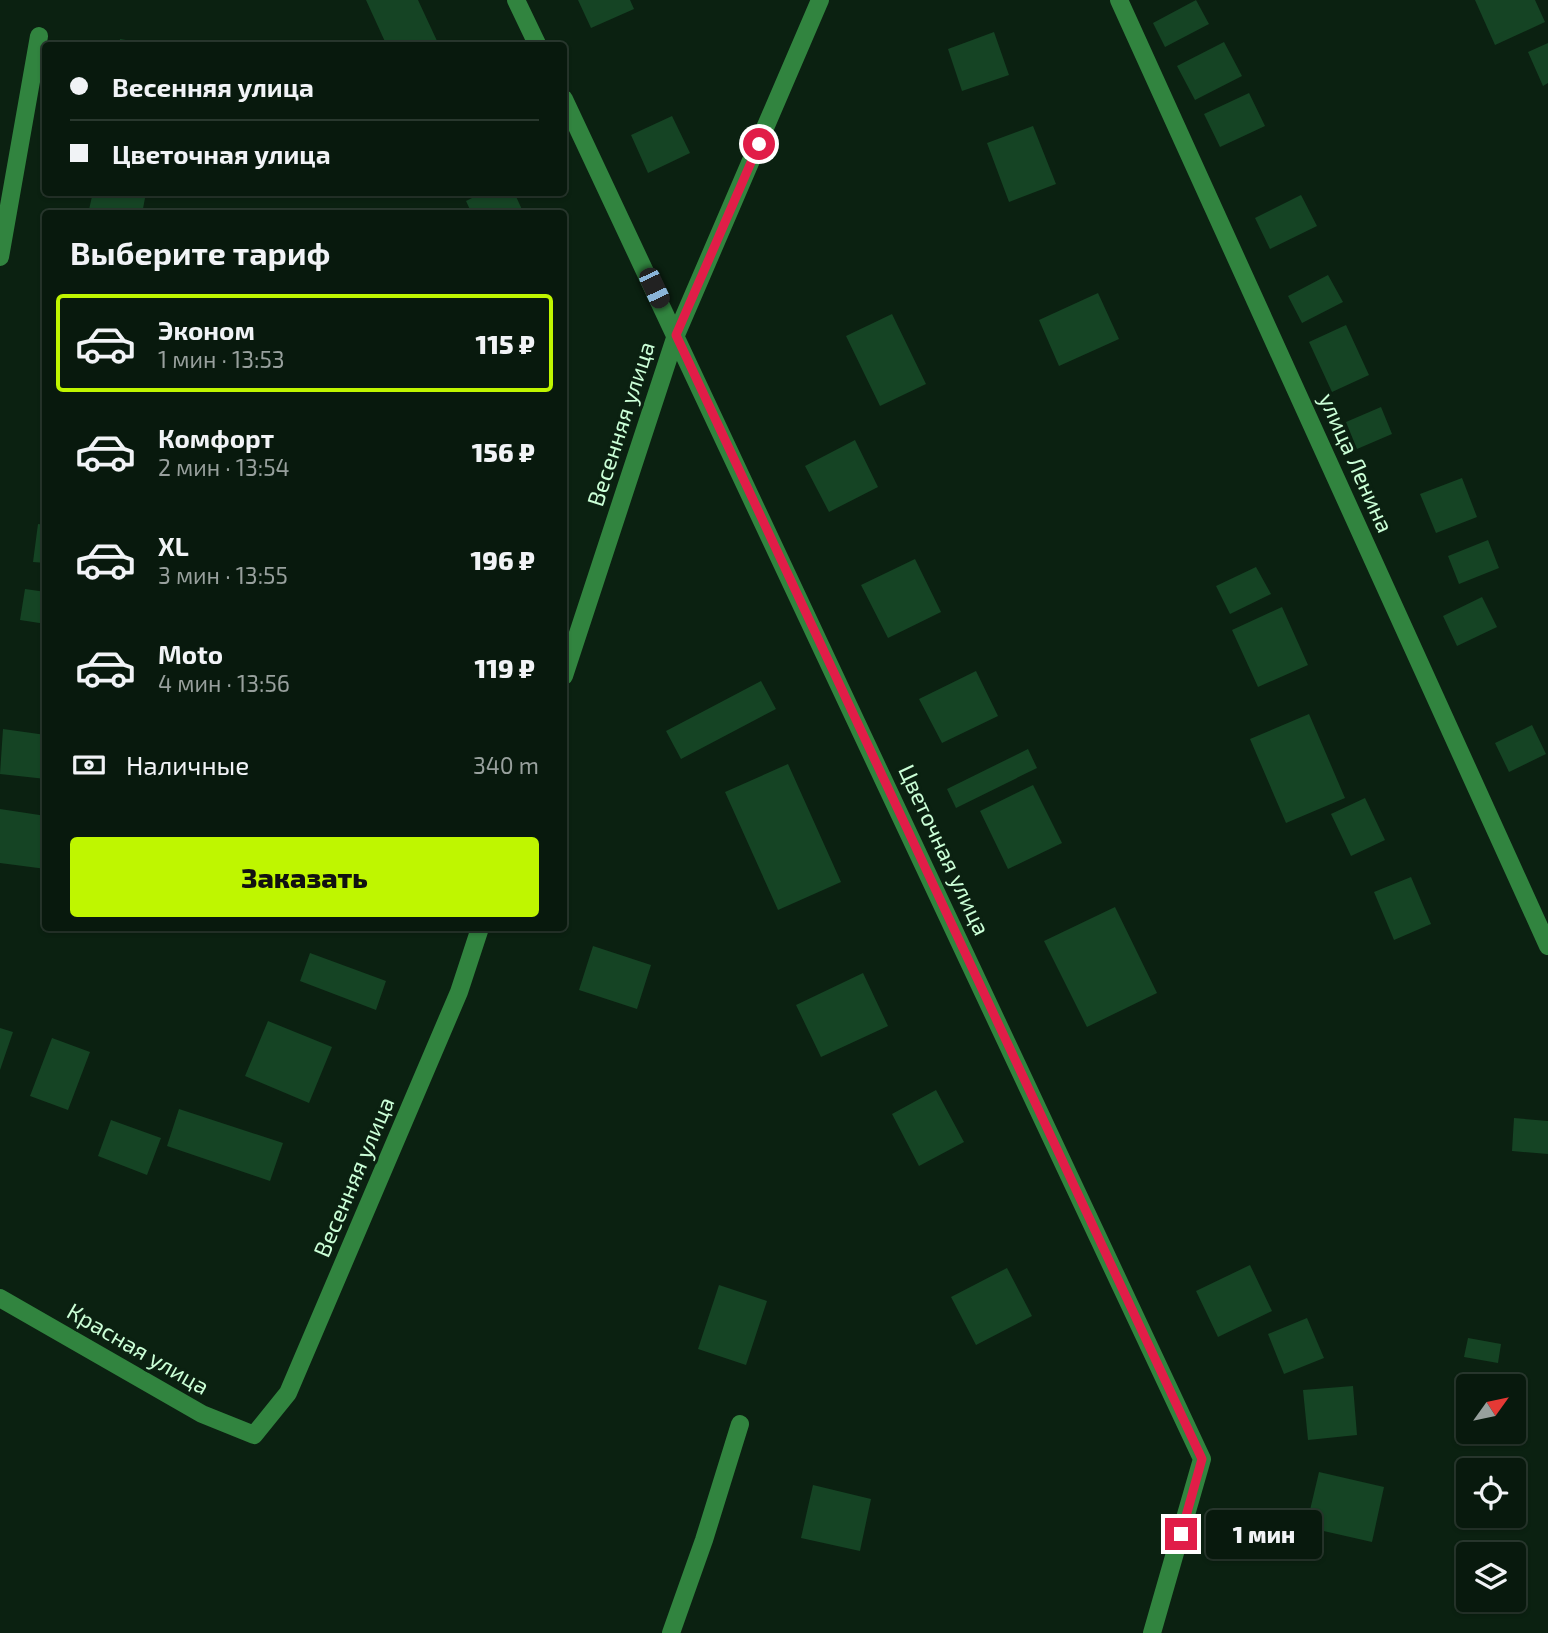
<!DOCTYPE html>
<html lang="ru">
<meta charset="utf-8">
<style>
:root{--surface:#08190d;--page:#16261b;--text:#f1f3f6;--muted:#98a09d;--line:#29382e;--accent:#bff600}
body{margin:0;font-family:"Exo 2",sans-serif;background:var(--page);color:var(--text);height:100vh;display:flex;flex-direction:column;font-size:26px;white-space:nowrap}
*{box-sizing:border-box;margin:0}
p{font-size:23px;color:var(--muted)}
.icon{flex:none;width:38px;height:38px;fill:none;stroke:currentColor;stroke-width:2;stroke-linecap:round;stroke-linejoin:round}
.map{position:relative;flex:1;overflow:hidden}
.details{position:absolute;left:42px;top:210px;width:525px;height:721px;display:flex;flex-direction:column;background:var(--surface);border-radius:7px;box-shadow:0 2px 5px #0004,0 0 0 2px var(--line)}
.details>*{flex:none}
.guide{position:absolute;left:42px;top:42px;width:525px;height:154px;border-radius:7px;box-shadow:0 2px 5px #0004,0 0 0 2px var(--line);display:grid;align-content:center;height:154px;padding:0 28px;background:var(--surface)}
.needle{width:46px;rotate:57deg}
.tools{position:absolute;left:1456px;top:1374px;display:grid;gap:14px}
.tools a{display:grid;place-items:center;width:70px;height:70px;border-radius:7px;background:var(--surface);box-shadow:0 2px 5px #0004,0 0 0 2px var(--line);font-size:35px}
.end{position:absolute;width:32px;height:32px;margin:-16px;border:9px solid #e11d48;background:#fff;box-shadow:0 0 0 4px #fff}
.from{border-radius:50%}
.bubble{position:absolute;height:49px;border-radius:7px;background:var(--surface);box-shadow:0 2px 5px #0004,0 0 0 2px var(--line);font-size:23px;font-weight:800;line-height:49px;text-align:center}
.car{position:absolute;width:21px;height:42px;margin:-21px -10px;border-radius:9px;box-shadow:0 0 5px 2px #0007;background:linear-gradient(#222 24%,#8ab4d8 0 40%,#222 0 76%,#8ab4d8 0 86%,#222 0)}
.guide b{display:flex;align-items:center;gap:24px;height:66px;font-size:26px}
.guide b+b{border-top:2px solid var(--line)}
.guide i{width:18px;height:18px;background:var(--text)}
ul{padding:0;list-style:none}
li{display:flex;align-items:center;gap:21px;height:98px;margin:0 14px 10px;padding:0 14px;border:4px solid transparent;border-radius:7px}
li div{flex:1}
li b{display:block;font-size:26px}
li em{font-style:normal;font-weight:800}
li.current{border-color:var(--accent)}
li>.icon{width:63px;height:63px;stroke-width:1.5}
h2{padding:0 28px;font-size:32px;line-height:84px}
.pay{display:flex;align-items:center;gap:18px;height:77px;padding:0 28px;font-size:26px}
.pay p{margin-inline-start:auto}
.action{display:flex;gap:14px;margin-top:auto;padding:14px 28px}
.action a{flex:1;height:80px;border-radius:7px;background:var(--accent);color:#111;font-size:28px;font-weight:800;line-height:80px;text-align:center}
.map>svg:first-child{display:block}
.building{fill:#154424}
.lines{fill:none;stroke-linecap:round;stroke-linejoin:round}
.minor{stroke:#31843f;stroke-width:18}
.route{stroke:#e11d48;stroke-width:9}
.labels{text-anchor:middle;stroke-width:6;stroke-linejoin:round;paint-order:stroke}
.street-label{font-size:23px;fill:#cbffd7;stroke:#0b2111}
</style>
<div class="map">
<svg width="1548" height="1633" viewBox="0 0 1548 1633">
<rect width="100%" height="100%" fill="#0b2111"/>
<!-- building -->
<path class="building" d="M366,0H418L438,43L432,46H387Z
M578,0H630L634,9L591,28Z
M1196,0L1209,24L1165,47L1153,23Z
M1475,0H1535L1545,22L1495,45Z
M994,32L1009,75L962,91L948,49Z
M120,39L150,44V46H119Z
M1224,42L1242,76L1195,100L1177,66Z
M1548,43V83L1543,86L1528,52Z
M1249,93L1265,126L1220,147L1204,114Z
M672,116L690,153L648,173L631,135Z
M1033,126L1056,184L1009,202L987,143Z
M93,192H120L145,198L142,214H88Z
M484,192H514L524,214H472L466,201Z
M1301,195L1317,226L1270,249L1255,218Z
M1328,275L1343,302L1302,323L1288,296Z
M1098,293L1119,339L1059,366L1039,320Z
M892,314L926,384L880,406L846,336Z
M1346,325L1369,375L1332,392L1309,342Z
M1381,407L1392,434L1357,449L1346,422Z
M855,440L878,487L829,512L805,466Z
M1462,478L1477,517L1436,533L1420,494Z
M38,524L46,525V563L33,562Z
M1488,540L1499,568L1459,584L1448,556Z
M915,559L941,612L888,638L861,585Z
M1256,567L1271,594L1230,614L1216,586Z
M25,589L46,592V624L20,620Z
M1482,597L1497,627L1457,646L1443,616Z
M1282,607L1308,665L1258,687L1232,630Z
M976,671L998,716L942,743L919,699Z
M761,681L776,709L681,759L666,731Z
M1309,714L1345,798L1286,823L1250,739Z
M1532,725L1546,754L1509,772L1495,743Z
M3,729L46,735V779L0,774Z
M1028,749L1037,768L956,808L947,789Z
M788,764L841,882L778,910L725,792Z
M1033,785L1062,843L1008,869L980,811Z
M1365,798L1385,840L1351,856L1331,814Z
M0,809L46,816V869L0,863Z
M1411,877L1431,924L1394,940L1374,892Z
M1115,907L1157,993L1087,1027L1044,941Z
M593,946L651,965L637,1009L579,990Z
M310,953L386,981L376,1010L300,981Z
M863,973L888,1026L821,1057L796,1005Z
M268,1021L332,1047L309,1103L245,1076Z
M0,1028L13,1032L0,1070Z
M52,1038L90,1052L68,1110L30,1096Z
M936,1090L964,1142L919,1166L892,1114Z
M179,1109L283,1143L270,1181L167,1146Z
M1514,1118L1548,1121V1154L1512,1151Z
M111,1120L161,1138L147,1175L98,1156Z
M1250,1265L1272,1311L1218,1337L1196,1291Z
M1007,1268L1032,1316L976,1345L951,1297Z
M719,1285L767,1301L746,1365L698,1349Z
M1307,1318L1324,1358L1284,1374L1268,1334Z
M1468,1338L1501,1344L1498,1363L1464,1357Z
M1353,1386L1357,1435L1308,1440L1303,1390Z
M1319,1472L1384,1487L1372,1542L1306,1527Z
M813,1485L871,1499L860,1551L801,1538Z"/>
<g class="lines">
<!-- minor -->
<path class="minor" d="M516,0L538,46
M1119,0L1548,946
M564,99L1202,1459L1152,1633
M0,257L39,36
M564,676L676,335L820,0
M0,1298L202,1414L254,1435L288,1393L459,992L480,928
M671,1633L704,1540L740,1424"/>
</g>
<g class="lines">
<!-- route -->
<path class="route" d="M759,144L676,335L1202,1459L1181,1534"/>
</g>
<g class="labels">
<!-- street labels -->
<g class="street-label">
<text transform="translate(621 424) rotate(-72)" y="8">Весенняя улица</text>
<text transform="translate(1356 463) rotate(66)" y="8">улица Ленина</text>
<text transform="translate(944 850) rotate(65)" y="8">Цветочная улица</text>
<text transform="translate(354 1177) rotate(-67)" y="8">Весенняя улица</text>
<text transform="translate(138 1349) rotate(30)" y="8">Красная улица</text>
</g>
</g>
</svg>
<div class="tools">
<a><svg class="needle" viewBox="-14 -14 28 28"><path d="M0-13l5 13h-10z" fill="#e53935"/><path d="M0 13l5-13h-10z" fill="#98a09d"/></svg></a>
<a><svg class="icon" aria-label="locate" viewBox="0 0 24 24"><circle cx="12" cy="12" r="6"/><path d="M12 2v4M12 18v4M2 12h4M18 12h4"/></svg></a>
<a><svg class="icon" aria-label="layers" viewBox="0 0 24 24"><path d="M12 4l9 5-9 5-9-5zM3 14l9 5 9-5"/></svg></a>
</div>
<i class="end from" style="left:759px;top:144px"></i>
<i class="end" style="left:1181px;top:1534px"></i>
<div class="bubble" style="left:1206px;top:1510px;width:116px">1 мин</div>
<i class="car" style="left:654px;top:288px;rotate:155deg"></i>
<div class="guide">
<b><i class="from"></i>Весенняя улица</b>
<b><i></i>Цветочная улица</b>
</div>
<section class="details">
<h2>Выберите тариф</h2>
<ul>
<li class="current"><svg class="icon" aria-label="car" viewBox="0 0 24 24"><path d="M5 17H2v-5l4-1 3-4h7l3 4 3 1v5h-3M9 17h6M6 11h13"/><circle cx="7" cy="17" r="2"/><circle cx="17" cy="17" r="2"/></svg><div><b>Эконом</b><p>1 мин · 13:53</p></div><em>115 ₽</em></li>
<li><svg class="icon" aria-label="car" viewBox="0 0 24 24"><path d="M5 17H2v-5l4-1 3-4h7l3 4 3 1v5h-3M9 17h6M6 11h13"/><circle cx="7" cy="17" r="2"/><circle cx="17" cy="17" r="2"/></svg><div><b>Комфорт</b><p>2 мин · 13:54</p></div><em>156 ₽</em></li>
<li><svg class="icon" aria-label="car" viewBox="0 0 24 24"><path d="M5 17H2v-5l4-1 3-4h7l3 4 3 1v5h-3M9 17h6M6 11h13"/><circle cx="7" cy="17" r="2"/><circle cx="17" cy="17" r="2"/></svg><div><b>XL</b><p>3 мин · 13:55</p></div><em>196 ₽</em></li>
<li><svg class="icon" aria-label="car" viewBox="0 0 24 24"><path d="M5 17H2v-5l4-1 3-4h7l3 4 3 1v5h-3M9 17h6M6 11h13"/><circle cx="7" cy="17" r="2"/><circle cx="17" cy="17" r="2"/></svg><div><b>Moto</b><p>4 мин · 13:56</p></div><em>119 ₽</em></li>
</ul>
<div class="pay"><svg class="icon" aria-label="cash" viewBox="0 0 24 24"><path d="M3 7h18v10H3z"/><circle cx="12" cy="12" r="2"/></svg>Наличные<p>340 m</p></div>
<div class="action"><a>Заказать</a></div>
</section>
</div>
